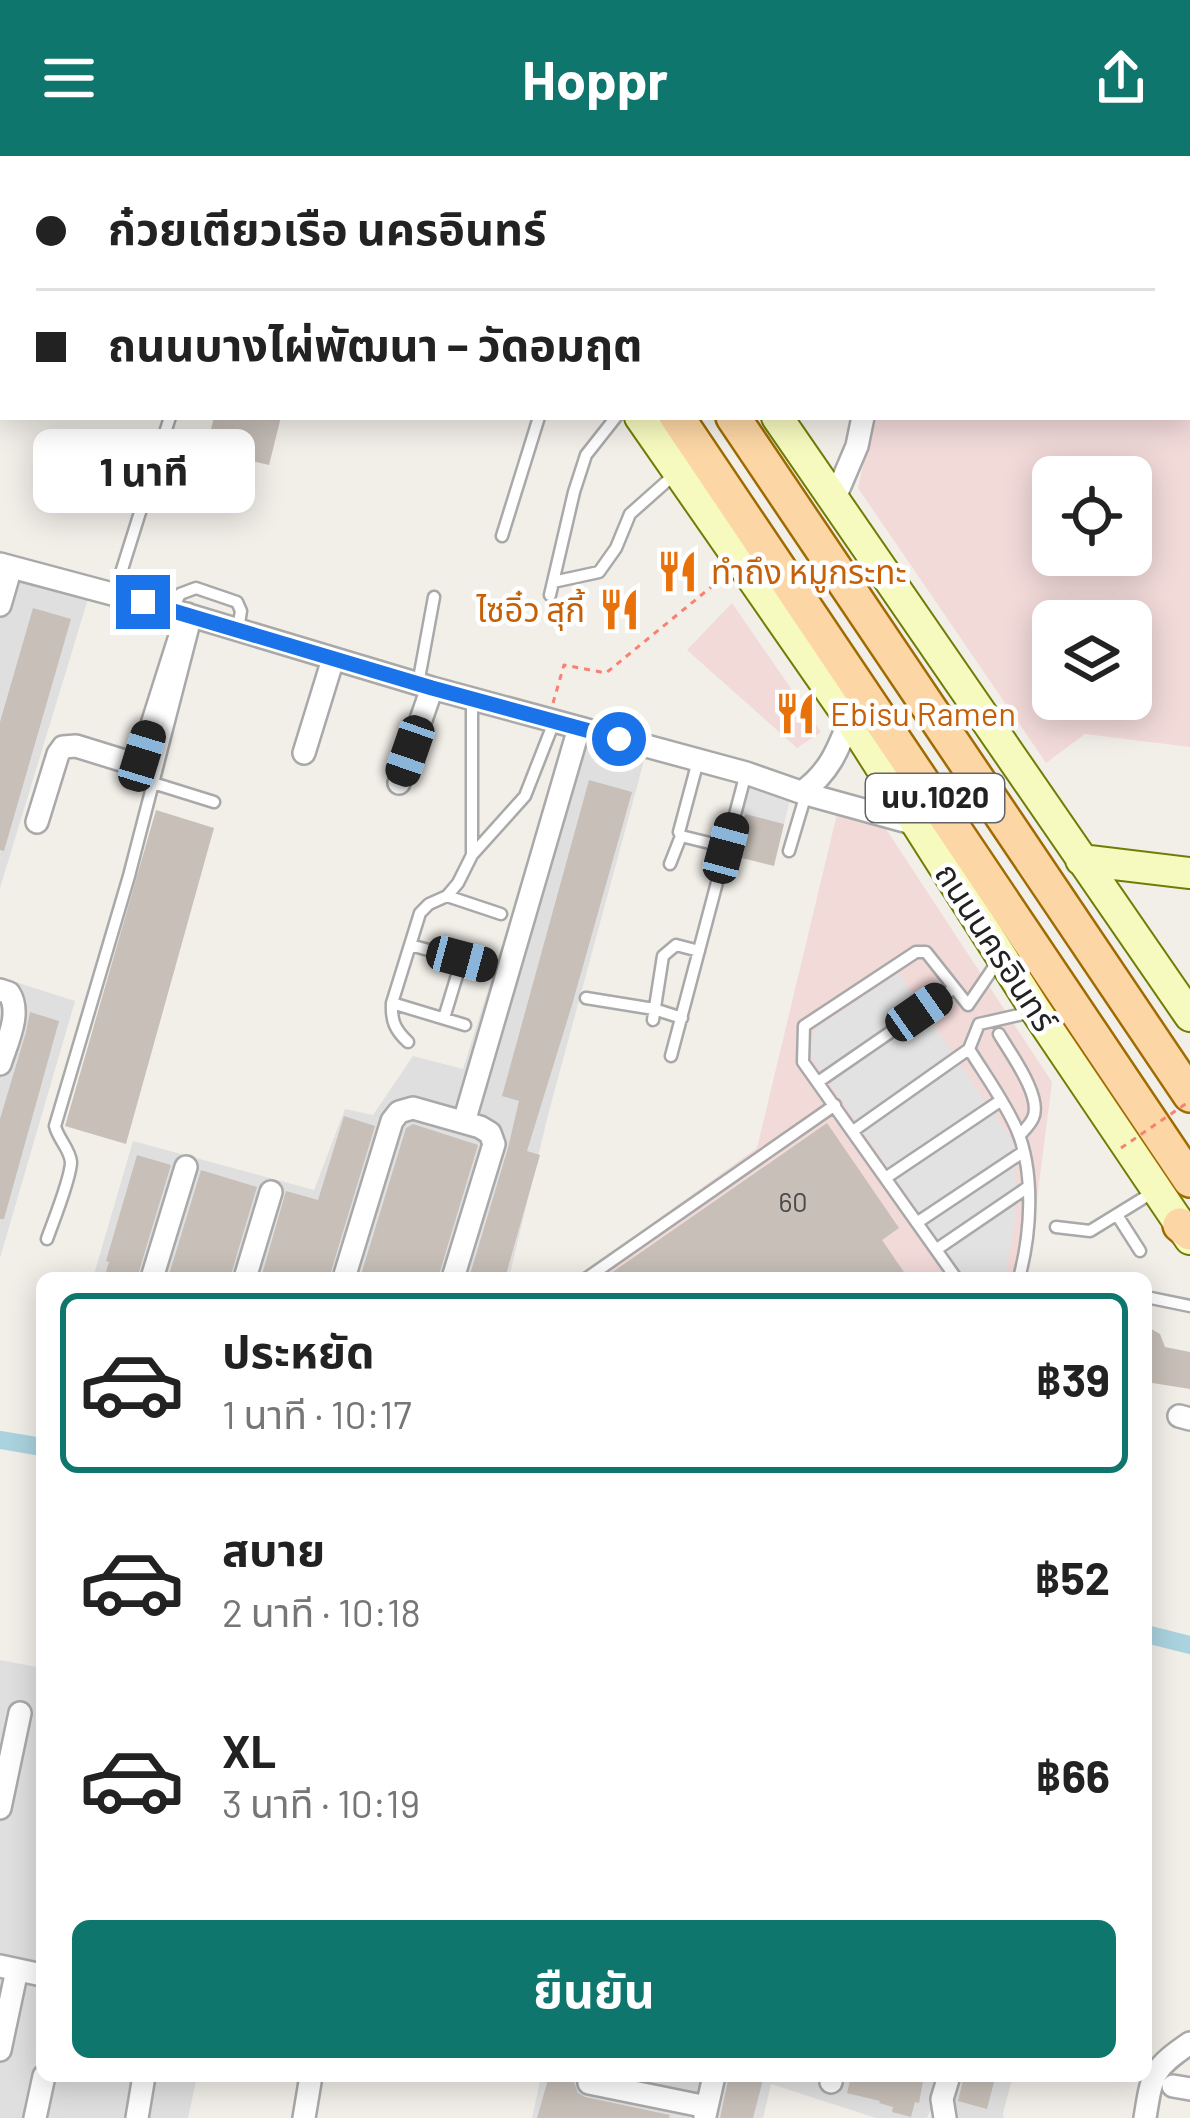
<!DOCTYPE html>
<html lang="th">
<meta charset="utf-8">
<style>
:root{--surface:#fff;--page:#f2f2f2;--text:#222;--muted:#767676;--line:#e0e0e0;--accent:#0f766e}
body{margin:0;font-family:Barlow,"Noto Sans Thai",sans-serif;background:var(--page);color:var(--text);height:100vh;display:flex;flex-direction:column;font-size:45px;white-space:nowrap}
*{box-sizing:border-box;margin:0}
p{font-size:39px;color:var(--muted)}
.icon{flex:none;width:66px;height:66px;fill:none;stroke:currentColor;stroke-width:2;stroke-linecap:round;stroke-linejoin:round}
.map{position:relative;flex:1;overflow:hidden}
.details{position:absolute;left:36px;top:1116px;width:1116px;height:810px;display:flex;flex-direction:column;background:var(--surface);border-radius:18px;box-shadow:0 6px 30px #0003}
.details>*{flex:none}
.banner{position:absolute;left:0px;top:0px;width:1191px;height:264px;box-shadow:0 6px 30px #0003;display:grid;align-content:center;height:264px;padding:0 36px;background:var(--surface)}
.buttons{position:absolute;left:1032px;top:300px;display:grid;gap:24px}
.buttons a{display:grid;place-items:center;width:120px;height:120px;border-radius:18px;background:var(--surface);box-shadow:0 6px 30px #0003;font-size:60px}
.end{position:absolute;width:54px;height:54px;margin:-27px;border:15px solid #1a73e8;background:#fff;box-shadow:0 0 0 6px #fff}
.from{border-radius:50%}
.bubble{position:absolute;height:84px;border-radius:18px;background:var(--surface);box-shadow:0 6px 30px #0003;font-size:39px;font-weight:700;line-height:84px;text-align:center}
.car{position:absolute;width:36px;height:72px;margin:-36px -18px;border-radius:15px;box-shadow:0 0 9px 3px #0007;background:linear-gradient(#222 24%,#8ab4d8 0 40%,#222 0 76%,#8ab4d8 0 86%,#222 0)}
.banner b{display:flex;align-items:center;gap:42px;height:114px;font-size:45px}
.banner b+b{border-top:3px solid var(--line)}
.banner i{width:30px;height:30px;background:var(--text)}
ul{padding:21px 0 0;list-style:none}
li{display:flex;align-items:center;gap:36px;height:180px;margin:0 24px 18px;padding:0 12px;border:6px solid transparent;border-radius:18px}
li div{flex:1}
li b{display:block;font-size:45px}
li em{font-style:normal;font-weight:700}
li.on{border-color:var(--accent)}
li>.icon{width:108px;height:108px;stroke-width:1.5}
.primary-button{display:flex;gap:24px;margin-top:auto;padding:24px 36px}
.primary-button a{flex:1;height:138px;border-radius:18px;background:var(--accent);color:#fff;font-size:48px;font-weight:700;line-height:138px;text-align:center}
header{display:flex;justify-content:space-between;align-items:center;height:156px;padding:0 36px;background:var(--accent);color:#fff;font-size:54px;font-weight:700}
.map>svg:first-child{display:block}
.residential{fill:#e0dfdf}
.commercial{fill:#f2dad9;fill-rule:evenodd}
.parking{fill:#e2e2e2}
.lines{fill:none;stroke-linecap:round;stroke-linejoin:round}
.canal{stroke:#aad3df;stroke-width:18}
.building{fill:#c7bfb8}
.lane-casing{stroke:#a9a9a9;stroke-width:15}
.street-casing{stroke:#a9a9a9;stroke-width:26}
.secondary-casing{stroke:#707d05;stroke-width:34}
.primary-casing{stroke:#a06b00;stroke-width:38}
.path{stroke:#fa8072;stroke-width:3;stroke-dasharray:6 6;stroke-linecap:butt}
.lane{stroke:#fff;stroke-width:10}
.street{stroke:#fff;stroke-width:21}
.secondary{stroke:#f7fabf;stroke-width:30}
.primary{stroke:#fcd6a4;stroke-width:33}
.path-bridge{stroke:#fa8072;stroke-width:3;stroke-dasharray:6 6;stroke-linecap:butt}
.route{stroke:#1a73e8;stroke-width:15}
.labels{text-anchor:middle;stroke-width:9;stroke-linejoin:round;paint-order:stroke}
.number-label{font-size:27px;fill:#4b4948}
.shield{fill:#fff;stroke:#646464;stroke-width:3}
.shield-label{font-size:30px;font-weight:bold;fill:#222}
.food-label{font-size:33px;fill:#c56008;stroke:#fff;text-anchor:start}
.street-label{font-size:33px;fill:#222;stroke:#fff}
</style>
<header><svg class="icon" aria-label="menu" viewBox="0 0 24 24"><path d="M4 6h16M4 12h16M4 18h16"/></svg>Hoppr<svg class="icon" aria-label="share" viewBox="0 0 24 24"><path d="M12 15V3M7 8l5-5 5 5M5 13v7h14v-7"/></svg></header>
<div class="map">
<svg width="1190" height="1962" viewBox="0 0 1190 1962">
<rect width="100%" height="100%" fill="#f2efe9"/>
<!-- residential -->
<path class="residential" d="M0,416L88,443L0,732Z
M568,580L645,601L548,959L509,1122H93L133,985L314,1034L345,953L373,959L413,900L463,913Z
M0,821L75,845L0,1102Z
M0,1504L42,1512V1920H197L188,1962H0Z
M541,1920H1013L1003,1957L1004,1962H940L930,1955L927,1962H876L771,1928L763,1962H532Z"/>
<!-- commercial -->
<path class="commercial" d="M1076,0H1190V591L1085,578L1046,607L858,332L874,261H1188V3H1076ZM1053,321H1131V399H1053ZM1053,465H1131V543H1053Z
M732,447L821,576L797,592L687,494Z
M837,658L884,670L1052,926L1027,1122H576L757,992Z"/>
<!-- parking -->
<path class="parking" d="M746,628L791,639L784,668L739,657Z
M899,817L1014,988L1016,1059L1005,1122H965L809,897L815,873Z"/>
<g class="lines">
<!-- canal -->
<path class="canal" d="M0,1284L42,1291
M1146,1478L1190,1489"/>
</g>
<!-- building -->
<path class="building" d="M214,261H281L269,309L206,294Z
M33,452L71,463L4,695L0,694V566Z
M589,624L632,636L572,849L527,995L540,999L505,1122H469L508,992L519,945L502,940Z
M156,654L214,672L126,988L65,970Z
M745,658L784,668L774,710L734,700Z
M30,856L59,865L4,1063H0V963L26,876Z
M344,960L375,970L329,1122H261L286,1035L318,1044Z
M827,967L899,1072L882,1084L908,1122H604Z
M413,968L478,989L438,1122H360L406,972Z
M137,999L171,1009L137,1122H104L109,1106L106,1105Z
M201,1014L257,1031L230,1122H168Z
M1146,1170L1160,1178L1165,1191L1190,1196V1233L1146,1226Z
M549,1920H570L569,1925L574,1926L578,1937L585,1941L670,1959L669,1962H537Z
M729,1920H764L753,1962H720Z
M851,1920H924L919,1947L915,1946L911,1961L892,1956L893,1951L879,1947L880,1945L847,1937Z
M964,1920L994,1926L987,1953L958,1945Z"/>
<g class="lines">
<defs>
<path id="lane" d="M502,380L539,261
M553,426L599,416L616,392L630,358L675,318
M114,439L170,261
M550,439L574,336L586,299L616,261
M172,454L180,438L196,432L237,446L241,455L238,473
M418,528L434,441
M698,605L679,676L681,680L726,691
M153,627L214,646
M789,695L806,638
M472,699L525,640L554,566
M670,708L681,680
M447,740L501,758
M410,789L491,811
M586,842L654,853L682,862
M392,847L465,869
M444,862L462,803
M653,864L663,800L676,789L699,795
M999,878C1010,897 1043,941 1033,962C1030,969 1024,974 1020,979
M408,886C395,874 391,865 392,847L420,757L429,748L447,740L458,727L472,699V544
M969,893C985,919 1005,946 1017,974C1035,1017 1031,1078 1019,1122
M671,900L746,617
M818,926L953,833
M853,975L969,893L979,868L1032,856
M887,1021L1000,945
M1117,1059L1140,1095
M918,1066L1023,996
M1056,1071L1090,1075L1155,1035
M47,1083C53,1066 71,1022 71,1006C70,993 58,983 55,970L129,720L196,461
M937,1093L1028,1031
M587,1122L835,949
M956,1122L803,906L804,870L916,796H926L968,849L998,805
M1146,1141L1190,1150"/>
<path id="street" d="M682,3V0
M704,3L705,0
M899,3V0
M834,344L857,290L863,261
M0,408L172,454L432,532L746,617L806,638L915,668
M0,449L11,411
M304,597L333,503
M399,627L432,532
M802,636C829,617 838,594 850,563
M37,666L58,598L63,591L76,590L131,607L142,600L187,458
M0,834L9,837C22,857 7,886 0,908
M464,966L579,572
M152,1122L186,1011
M245,1122L271,1036
M344,1122L392,965L399,956L413,952L480,971L490,977L494,988L453,1122
M1179,1260L1190,1263
M0,1652L20,1557
M0,1810L42,1819
M0,1894L17,1814
M831,1926L832,1920
M589,1927L707,1951
M1173,1930L1190,1933
M705,1960L714,1920
M35,1962L44,1920
M137,1962L144,1920
M304,1962L311,1920
M945,1962L942,1943L949,1920
M1145,1962C1152,1918 1152,1913 1190,1887"/>
<path id="secondary" d="M459,0L461,3
M598,0L600,3
M640,261L850,563L1036,855L1190,1083
M777,261L1190,860
M1081,704L1190,717"/>
<path id="primary" d="M497,0L499,3
M558,0L560,3
M677,261L1190,1024
M733,261L1190,939
M1180,1069L1190,1077"/>
</defs>
<!-- lane casing -->
<use href="#lane" class="lane-casing"/>
<!-- street casing -->
<use href="#street" class="street-casing"/>
<!-- secondary casing -->
<use href="#secondary" class="secondary-casing"/>
<!-- primary casing -->
<use href="#primary" class="primary-casing"/>
<!-- path -->
<path class="path" d="M553,547L564,509L606,517L721,423"/>
<!-- lane -->
<use href="#lane" class="lane"/>
<!-- street -->
<use href="#street" class="street"/>
<!-- secondary -->
<use href="#secondary" class="secondary"/>
<!-- primary -->
<use href="#primary" class="primary"/>
<!-- path-bridge -->
<path class="path-bridge" d="M1121,992L1190,945"/>
</g>
<g class="lines">
<!-- route -->
<path class="route" d="M143,446L432,532L619,583"/>
</g>
<!-- icons -->
<defs>
<symbol id="restaurant-bare" viewBox="-9 -9 18 18"><path d="M-5-6h1v4h1v-4h1v4h1v-4h1v5L-1.5 .5V6h-2V.5L-5-1ZM5-6V6H3V1.5H1.5Q1.5-4 5-6Z" fill="#e8710a" stroke="#fff" stroke-width="2.5" paint-order="stroke"/></symbol>
</defs>
<g fill-rule="evenodd">
<use href="#restaurant-bare" x="648" y="386" width="59" height="59"/>
<use href="#restaurant-bare" x="590" y="424" width="59" height="59"/>
<use href="#restaurant-bare" x="766" y="528" width="59" height="59"/>
</g>
<g class="labels">
<!-- number labels -->
<g class="number-label">
<text x="793" y="1056">60</text>
</g>
<!-- shield labels -->
<rect class="shield" x="866" y="618" width="138" height="48" rx="9"/>
<g class="shield-label">
<text x="935" y="652">นบ.1020</text>
</g>
<!-- food labels -->
<g class="food-label">
<text x="711" y="428">ทำถึง หมูกระทะ</text>
<text x="585" y="466" text-anchor="end">ไซอิ๋ว สุกี้</text>
<text x="830" y="570">Ebisu Ramen</text>
</g>
<!-- street labels -->
<g class="street-label">
<text transform="translate(996 791) rotate(57)" y="12">ถนนนครอินทร์</text>
</g>
</g>
</svg>
<div class="buttons">
<a><svg class="icon" aria-label="locate" viewBox="0 0 24 24"><circle cx="12" cy="12" r="6"/><path d="M12 2v4M12 18v4M2 12h4M18 12h4"/></svg></a>
<a><svg class="icon" aria-label="layers" viewBox="0 0 24 24"><path d="M12 4l9 5-9 5-9-5zM3 14l9 5 9-5"/></svg></a>
</div>
<i class="end from" style="left:619px;top:583px"></i>
<i class="end" style="left:143px;top:446px"></i>
<div class="bubble" style="left:33px;top:273px;width:222px">1 นาที</div>
<i class="car" style="left:410px;top:595px;rotate:199deg"></i>
<i class="car" style="left:142px;top:600px;rotate:17deg"></i>
<i class="car" style="left:726px;top:692px;rotate:15deg"></i>
<i class="car" style="left:462px;top:803px;rotate:105deg"></i>
<i class="car" style="left:919px;top:856px;rotate:55deg"></i>
<div class="banner">
<b><i class="from"></i>ก๋วยเตียวเรือ นครอินทร์</b>
<b><i></i>ถนนบางไผ่พัฒนา – วัดอมฤต</b>
</div>
<section class="details">
<ul>
<li class="on"><svg class="icon" aria-label="car" viewBox="0 0 24 24"><path d="M5 17H2v-5l4-1 3-4h7l3 4 3 1v5h-3M9 17h6M6 11h13"/><circle cx="7" cy="17" r="2"/><circle cx="17" cy="17" r="2"/></svg><div><b>ประหยัด</b><p>1 นาที · 10:17</p></div><em>฿39</em></li>
<li><svg class="icon" aria-label="car" viewBox="0 0 24 24"><path d="M5 17H2v-5l4-1 3-4h7l3 4 3 1v5h-3M9 17h6M6 11h13"/><circle cx="7" cy="17" r="2"/><circle cx="17" cy="17" r="2"/></svg><div><b>สบาย</b><p>2 นาที · 10:18</p></div><em>฿52</em></li>
<li><svg class="icon" aria-label="car" viewBox="0 0 24 24"><path d="M5 17H2v-5l4-1 3-4h7l3 4 3 1v5h-3M9 17h6M6 11h13"/><circle cx="7" cy="17" r="2"/><circle cx="17" cy="17" r="2"/></svg><div><b>XL</b><p>3 นาที · 10:19</p></div><em>฿66</em></li>
</ul>
<div class="primary-button"><a>ยืนยัน</a></div>
</section>
</div>
